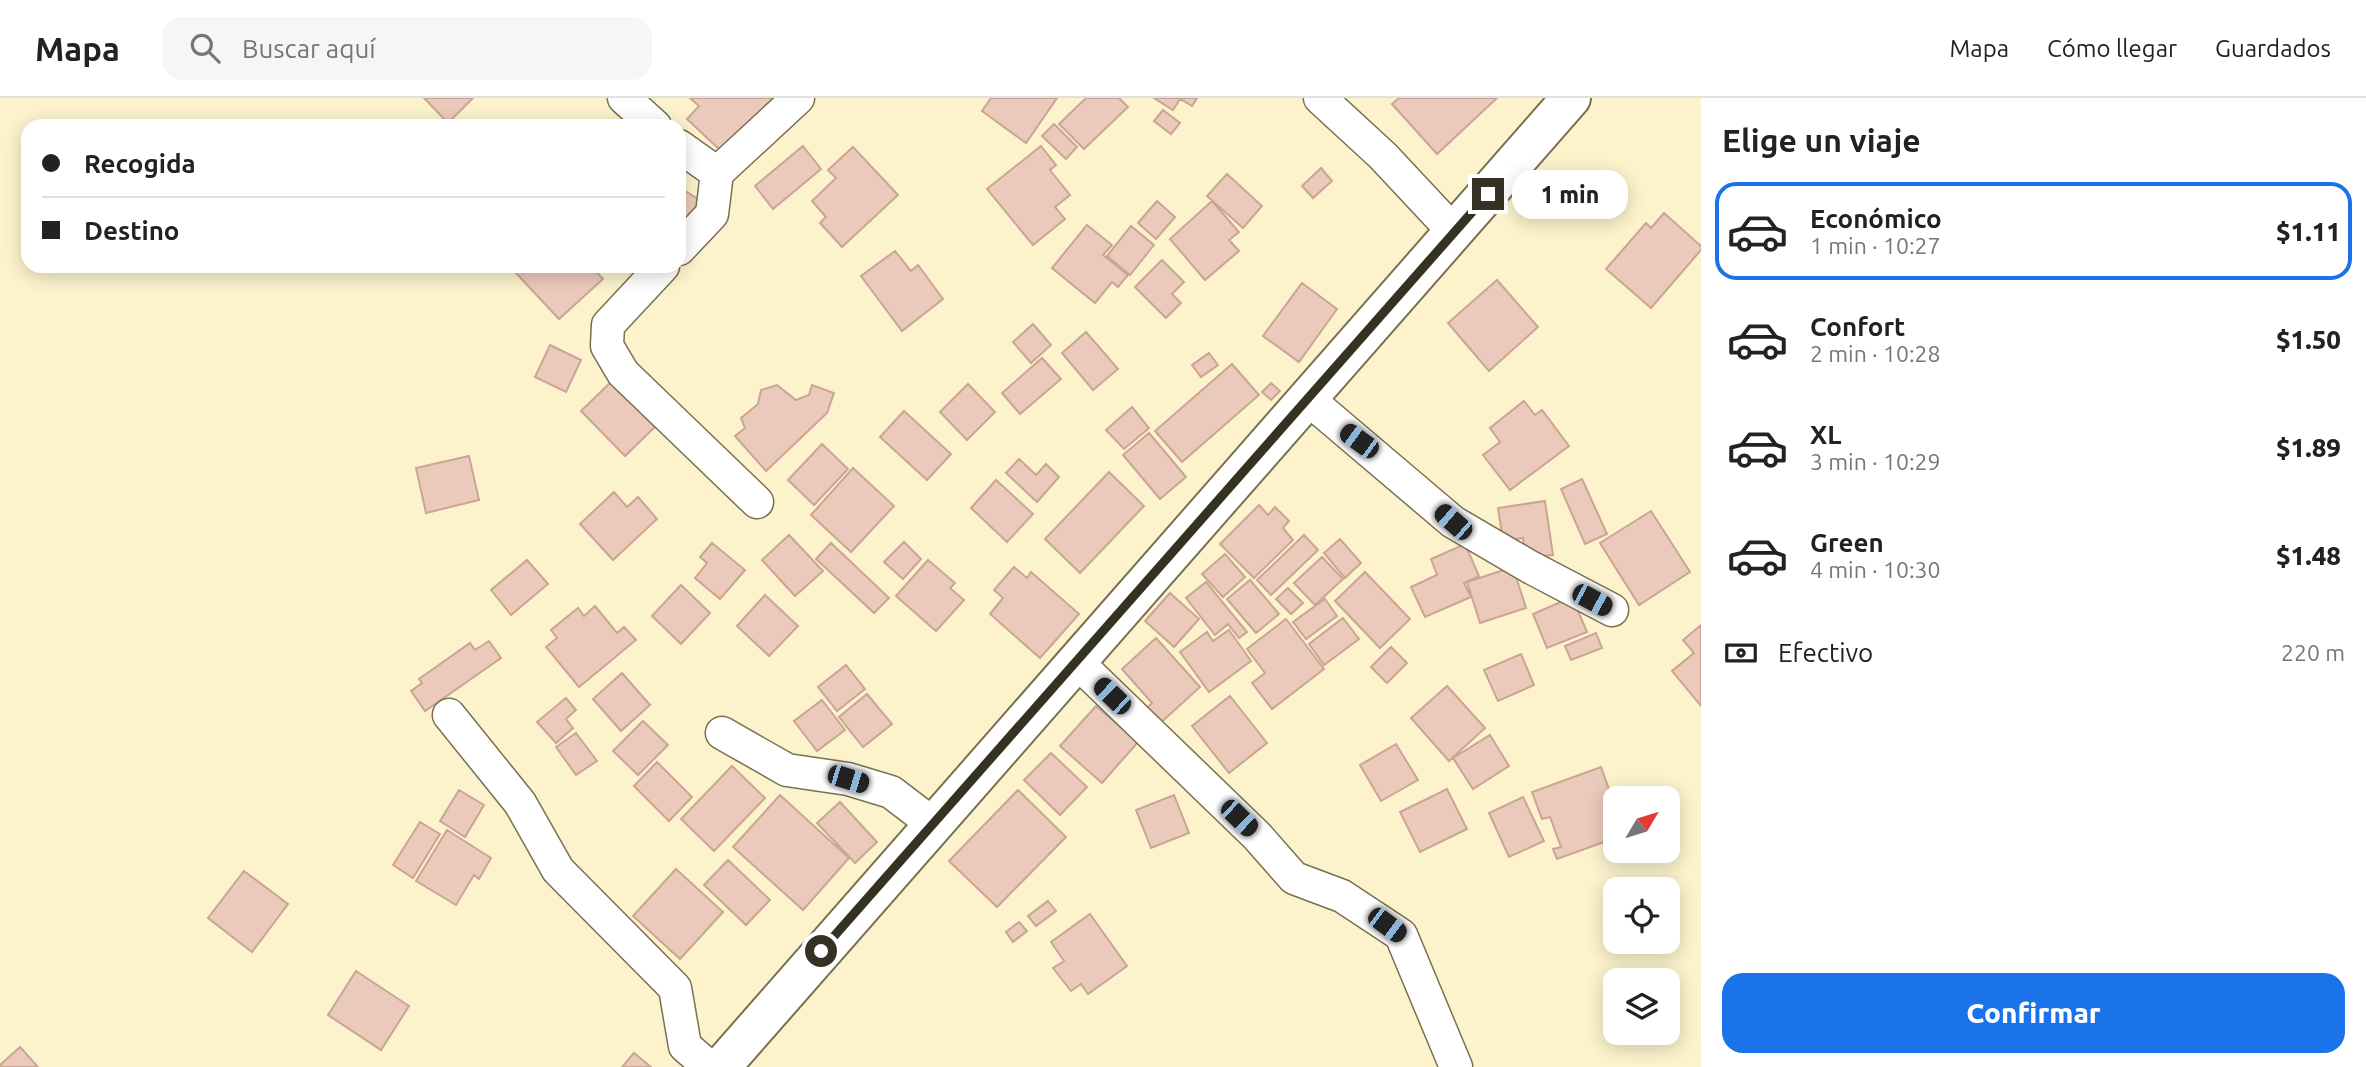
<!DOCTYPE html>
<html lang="es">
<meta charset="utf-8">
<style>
:root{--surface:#fff;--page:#f6f6f6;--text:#222;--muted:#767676;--line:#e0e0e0;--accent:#1a73e8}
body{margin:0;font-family:Ubuntu,sans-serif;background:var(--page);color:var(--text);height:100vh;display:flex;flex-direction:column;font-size:26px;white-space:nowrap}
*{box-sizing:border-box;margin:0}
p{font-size:23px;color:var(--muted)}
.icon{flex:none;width:38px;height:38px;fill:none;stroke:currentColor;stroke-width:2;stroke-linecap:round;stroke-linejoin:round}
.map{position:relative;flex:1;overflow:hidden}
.panel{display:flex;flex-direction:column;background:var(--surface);width:665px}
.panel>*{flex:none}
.top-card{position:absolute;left:21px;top:21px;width:665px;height:154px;border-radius:21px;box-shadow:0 4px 18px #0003;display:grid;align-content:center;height:154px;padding:0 21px;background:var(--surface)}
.needle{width:46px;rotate:52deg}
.fabs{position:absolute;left:1603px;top:688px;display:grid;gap:14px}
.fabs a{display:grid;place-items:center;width:77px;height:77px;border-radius:14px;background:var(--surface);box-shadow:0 4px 18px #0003;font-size:35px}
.end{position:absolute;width:32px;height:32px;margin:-16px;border:9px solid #353123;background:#fff;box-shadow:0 0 0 4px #fff}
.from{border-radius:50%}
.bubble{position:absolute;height:49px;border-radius:21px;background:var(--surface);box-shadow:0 4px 18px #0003;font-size:23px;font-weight:800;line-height:49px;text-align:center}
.car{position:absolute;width:21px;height:42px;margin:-21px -10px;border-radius:9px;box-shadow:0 0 5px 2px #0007;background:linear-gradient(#222 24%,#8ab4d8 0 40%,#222 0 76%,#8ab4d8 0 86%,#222 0)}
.top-card b{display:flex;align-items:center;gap:24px;height:66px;font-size:26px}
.top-card b+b{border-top:2px solid var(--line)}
.top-card i{width:18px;height:18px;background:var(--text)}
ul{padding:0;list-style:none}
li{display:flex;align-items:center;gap:21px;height:98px;margin:0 14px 10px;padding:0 7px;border:4px solid transparent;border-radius:21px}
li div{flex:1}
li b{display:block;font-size:26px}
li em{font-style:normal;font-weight:800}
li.active{border-color:var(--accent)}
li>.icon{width:63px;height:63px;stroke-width:1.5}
h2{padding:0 21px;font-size:32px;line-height:84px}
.pay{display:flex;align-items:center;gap:18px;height:77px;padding:0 21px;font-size:26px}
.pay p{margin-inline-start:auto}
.cta{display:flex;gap:14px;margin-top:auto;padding:14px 21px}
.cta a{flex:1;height:80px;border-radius:21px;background:var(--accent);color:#fff;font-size:28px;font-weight:800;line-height:80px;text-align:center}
header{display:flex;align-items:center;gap:42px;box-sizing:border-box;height:98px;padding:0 35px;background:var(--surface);border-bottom:2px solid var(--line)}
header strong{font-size:33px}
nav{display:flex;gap:38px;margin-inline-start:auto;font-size:24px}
.search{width:490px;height:63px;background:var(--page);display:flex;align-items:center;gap:18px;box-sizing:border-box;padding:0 24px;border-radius:21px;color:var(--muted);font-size:26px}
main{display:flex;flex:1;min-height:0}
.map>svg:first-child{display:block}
.building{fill:#ebcabb;stroke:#caa594;stroke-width:2}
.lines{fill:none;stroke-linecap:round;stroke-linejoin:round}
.street-casing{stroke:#78704f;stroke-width:35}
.secondary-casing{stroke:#78704f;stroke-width:42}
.street{stroke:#fff;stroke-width:32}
.secondary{stroke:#fff;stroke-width:38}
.route{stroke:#353123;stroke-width:9}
</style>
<header>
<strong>Mapa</strong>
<div class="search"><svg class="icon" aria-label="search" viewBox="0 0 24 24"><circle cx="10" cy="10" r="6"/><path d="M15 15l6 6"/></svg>Buscar aquí</div>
<nav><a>Mapa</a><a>Cómo llegar</a><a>Guardados</a></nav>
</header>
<main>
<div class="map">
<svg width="1701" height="969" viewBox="0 0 1701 969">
<rect width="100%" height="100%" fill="#fcf3cd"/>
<!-- building -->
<path class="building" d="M424,0H473L448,25Z
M690,0H773L722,54L687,21L699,8Z
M991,0H1057L1026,45L982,13Z
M1086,0H1119L1128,9L1084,51L1059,26Z
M1154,0H1197L1192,8L1180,1L1173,12Z
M1399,0H1497L1437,56L1392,6Z
M1163,12L1180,25L1171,36L1154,23Z
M1054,26L1077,49L1066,61L1042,38Z
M803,48L821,71L773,111L755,88Z
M1041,48L1056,67L1050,72L1070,97L1055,109L1065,121L1033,147L987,91Z
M853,49L898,97L842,149L820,125L826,119L812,103L836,80L828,72Z
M1321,70L1332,83L1313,100L1302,88Z
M1227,76L1262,108L1243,130L1207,98Z
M679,89L701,103L679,136Z
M1157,103L1175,119L1156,141L1138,125Z
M1212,103L1239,134L1229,142L1239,153L1205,182L1170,141Z
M1664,115L1701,148V152L1651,210L1606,171L1646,125L1651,130Z
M1087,127L1112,147L1103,157L1128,177L1118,189L1112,184L1095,205L1052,170Z
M1131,128L1154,147L1130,177L1107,158Z
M895,153L911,173L918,167L943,201L902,233L861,178Z
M1162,162L1184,184L1172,196L1181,205L1166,220L1135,189Z
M522,168H591L603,181L559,221L515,174Z
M1497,182L1538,229L1489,273L1448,225Z
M1302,185L1337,211L1299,264L1263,238Z
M1033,226L1051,247L1031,265L1013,244Z
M1086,234L1118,271L1093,292L1062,255Z
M550,247L581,262L566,294L535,279Z
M1209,255L1218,267L1201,279L1192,267Z
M1042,260L1061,281L1020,316L1002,295Z
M1232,266L1259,297L1182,364L1155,333Z
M614,281L658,326L625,358L581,313Z
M1271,285L1280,293L1271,302L1262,294Z
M968,286L995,314L967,342L940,314Z
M777,287L796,302L809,297L812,287L834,295L827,315L766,373L735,338L745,330L741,320L758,306L761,292Z
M1524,303L1535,317L1542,312L1569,348L1510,392L1483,357L1500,344L1490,330Z
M1132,309L1149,330L1124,351L1106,332Z
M904,313L951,356L927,382L880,339Z
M1149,335L1186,379L1160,401L1123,357Z
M822,346L848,371L814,407L788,382Z
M469,358L479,402L426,415L416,370Z
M1019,361L1036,377L1046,366L1059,379L1037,404L1006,375Z
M853,370L894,408L851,454L811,417Z
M1109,374L1144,408L1080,475L1045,441Z
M1582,381L1607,436L1585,446L1561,391Z
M996,382L1033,416L1007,444L971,410Z
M614,394L627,409L638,399L657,421L613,462L580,426Z
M1545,403L1553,457L1526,460L1523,440L1503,443L1498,410Z
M1259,407L1268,417L1275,409L1289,423L1283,430L1293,442L1254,480L1220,446Z
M1651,413L1690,474L1639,507L1600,445Z
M789,437L823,473L795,498L762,462Z
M1304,437L1318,452L1271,497L1257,482Z
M1340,441L1361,465L1345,480L1324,455Z
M904,444L921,461L903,481L884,464Z
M712,445L745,472L720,501L695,480L707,465L700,459Z
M831,445L889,500L874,515L816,461Z
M1465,446L1479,478L1464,485L1471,499L1425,519L1411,489L1437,477L1431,461Z
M1225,456L1245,479L1223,499L1202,476Z
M1322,459L1343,481L1315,507L1294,485Z
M527,462L548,486L511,517L491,492Z
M928,462L955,485L950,490L964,502L936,533L896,498Z
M1014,469L1027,480L1031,474L1079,516L1040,560L990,516L1003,500L994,492Z
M1513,469L1526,510L1480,525L1467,484Z
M1365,474L1410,521L1380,550L1335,503Z
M1250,482L1279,516L1256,535L1227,501Z
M1206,484L1247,534L1239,540L1228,526L1215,537L1186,500Z
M681,487L710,515L681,546L652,518Z
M1288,490L1303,505L1291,516L1276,501Z
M1170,495L1199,521L1174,549L1145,523Z
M765,497L798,528L769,558L737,528Z
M1572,499L1587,534L1547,550L1533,516Z
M1325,501L1337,518L1306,541L1293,524Z
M595,508L617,535L624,529L636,542L579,589L546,549L557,540L551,532L578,510L584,518Z
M1343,520L1359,541L1324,567L1309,546Z
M1286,521L1324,571L1272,611L1252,585L1265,575L1247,551Z
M1701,527V608L1672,573L1694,555L1683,542Z
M1229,532L1251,563L1209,594L1180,554L1207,534L1213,543Z
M1596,535L1602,550L1571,562L1565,548Z
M1156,540L1200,589L1156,629L1143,614L1152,605L1122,571Z
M489,543L501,560L425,613L411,593L422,585L419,581L470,545L475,552Z
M1391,549L1407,565L1387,585L1371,569Z
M1521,556L1534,587L1498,603L1484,572Z
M846,567L865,591L837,613L818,589Z
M622,575L650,607L621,633L593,601Z
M1447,588L1485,630L1449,663L1411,620Z
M867,596L892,626L863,649L839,619Z
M1230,598L1267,645L1229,675L1192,628Z
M566,600L576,612L566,621L573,630L556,645L537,624Z
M822,602L845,632L817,653L794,623Z
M1096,608L1138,644L1102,685L1060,648Z
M643,623L668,647L638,677L613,653Z
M576,635L597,663L576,677L556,649Z
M1490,637L1509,668L1473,691L1453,660Z
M1396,646L1418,682L1381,703L1360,667Z
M1051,655L1087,689L1060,717L1024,682Z
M657,664L692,699L669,723L634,688Z
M732,668L765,700L714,753L681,721Z
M1601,669L1615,708V740L1557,761L1553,751L1561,749L1550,719L1542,721L1532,694Z
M1447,691L1467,731L1420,754L1400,714Z
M459,692L484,707L465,739L440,723Z
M1018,692L1066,739L997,809L949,763Z
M780,697L849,760L803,812L733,749Z
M1174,697L1189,735L1151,750L1136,712Z
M1523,699L1544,743L1509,759L1489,715Z
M840,704L877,744L855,765L817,725Z
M420,724L440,736L413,780L393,767Z
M447,732L491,760L479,781L474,777L456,807L416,783Z
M728,762L770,802L746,827L704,787Z
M676,771L723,814L680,861L633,818Z
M244,773L288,806L252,854L208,820Z
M1048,803L1056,813L1036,828L1028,818Z
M1090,816L1127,868L1088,896L1081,886L1071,893L1053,870L1064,863L1051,844Z
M1019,824L1027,833L1013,844L1006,834Z
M356,873L409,908L381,952L328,917Z
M20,949L38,969H1L0,967Z
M634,955L651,969H622Z"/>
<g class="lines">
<defs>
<path id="street" d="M624,0L655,28
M1320,0L1383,58L1455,135
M679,48L717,75
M679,151L712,116L717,75L798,0
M663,168L608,227L607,248L623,275L757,404
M1308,301L1453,424L1530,469L1612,512
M1076,563L1257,738L1294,780L1342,798L1401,837L1456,969
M449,617L520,705L558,772L675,890L685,948L709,969
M722,635L787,672L848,681L891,694L933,726"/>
<path id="secondary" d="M721,969L1571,0"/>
</defs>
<!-- street casing -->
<use href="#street" class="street-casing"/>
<!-- secondary casing -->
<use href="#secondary" class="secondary-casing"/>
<!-- street -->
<use href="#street" class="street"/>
<!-- secondary -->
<use href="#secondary" class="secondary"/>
</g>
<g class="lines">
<!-- route -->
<path class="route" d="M821,853L1488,96"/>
</g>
</svg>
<div class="fabs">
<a><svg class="needle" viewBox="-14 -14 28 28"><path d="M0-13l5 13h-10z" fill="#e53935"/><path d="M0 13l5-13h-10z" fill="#767676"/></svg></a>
<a><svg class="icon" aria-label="locate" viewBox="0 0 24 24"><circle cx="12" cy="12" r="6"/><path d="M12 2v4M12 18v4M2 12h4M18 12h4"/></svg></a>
<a><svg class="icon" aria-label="layers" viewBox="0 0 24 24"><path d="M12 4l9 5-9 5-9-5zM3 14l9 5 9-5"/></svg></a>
</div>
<i class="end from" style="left:821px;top:853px"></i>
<i class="end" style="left:1488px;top:96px"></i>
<div class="bubble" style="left:1512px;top:72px;width:116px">1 min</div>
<i class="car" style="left:1359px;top:343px;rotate:306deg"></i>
<i class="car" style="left:1453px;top:424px;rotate:311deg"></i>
<i class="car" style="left:1592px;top:502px;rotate:118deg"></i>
<i class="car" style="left:1112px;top:598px;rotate:314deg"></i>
<i class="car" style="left:848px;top:681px;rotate:107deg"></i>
<i class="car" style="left:1239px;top:720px;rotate:134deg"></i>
<i class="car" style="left:1387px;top:827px;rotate:127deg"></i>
<div class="top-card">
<b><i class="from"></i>Recogida</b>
<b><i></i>Destino</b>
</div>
</div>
<section class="panel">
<h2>Elige un viaje</h2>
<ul>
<li class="active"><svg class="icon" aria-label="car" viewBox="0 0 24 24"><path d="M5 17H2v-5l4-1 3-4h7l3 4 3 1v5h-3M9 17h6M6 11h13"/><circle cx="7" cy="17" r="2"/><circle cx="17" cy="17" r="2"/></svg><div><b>Económico</b><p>1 min · 10:27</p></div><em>$1.11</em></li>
<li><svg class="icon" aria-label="car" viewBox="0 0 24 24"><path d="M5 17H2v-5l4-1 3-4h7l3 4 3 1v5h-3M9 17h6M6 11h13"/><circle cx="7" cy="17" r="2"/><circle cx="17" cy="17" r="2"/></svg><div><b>Confort</b><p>2 min · 10:28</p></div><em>$1.50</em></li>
<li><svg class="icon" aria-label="car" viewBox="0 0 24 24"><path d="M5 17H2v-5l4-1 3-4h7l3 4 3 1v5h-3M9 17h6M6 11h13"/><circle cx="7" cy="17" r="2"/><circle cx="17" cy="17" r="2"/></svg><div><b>XL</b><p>3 min · 10:29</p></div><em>$1.89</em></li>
<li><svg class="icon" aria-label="car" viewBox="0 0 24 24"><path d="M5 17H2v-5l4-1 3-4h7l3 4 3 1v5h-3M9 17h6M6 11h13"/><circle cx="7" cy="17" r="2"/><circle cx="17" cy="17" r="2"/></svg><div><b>Green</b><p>4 min · 10:30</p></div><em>$1.48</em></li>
</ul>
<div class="pay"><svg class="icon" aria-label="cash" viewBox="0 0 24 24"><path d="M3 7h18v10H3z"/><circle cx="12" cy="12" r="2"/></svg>Efectivo<p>220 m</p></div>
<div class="cta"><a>Confirmar</a></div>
</section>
</main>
